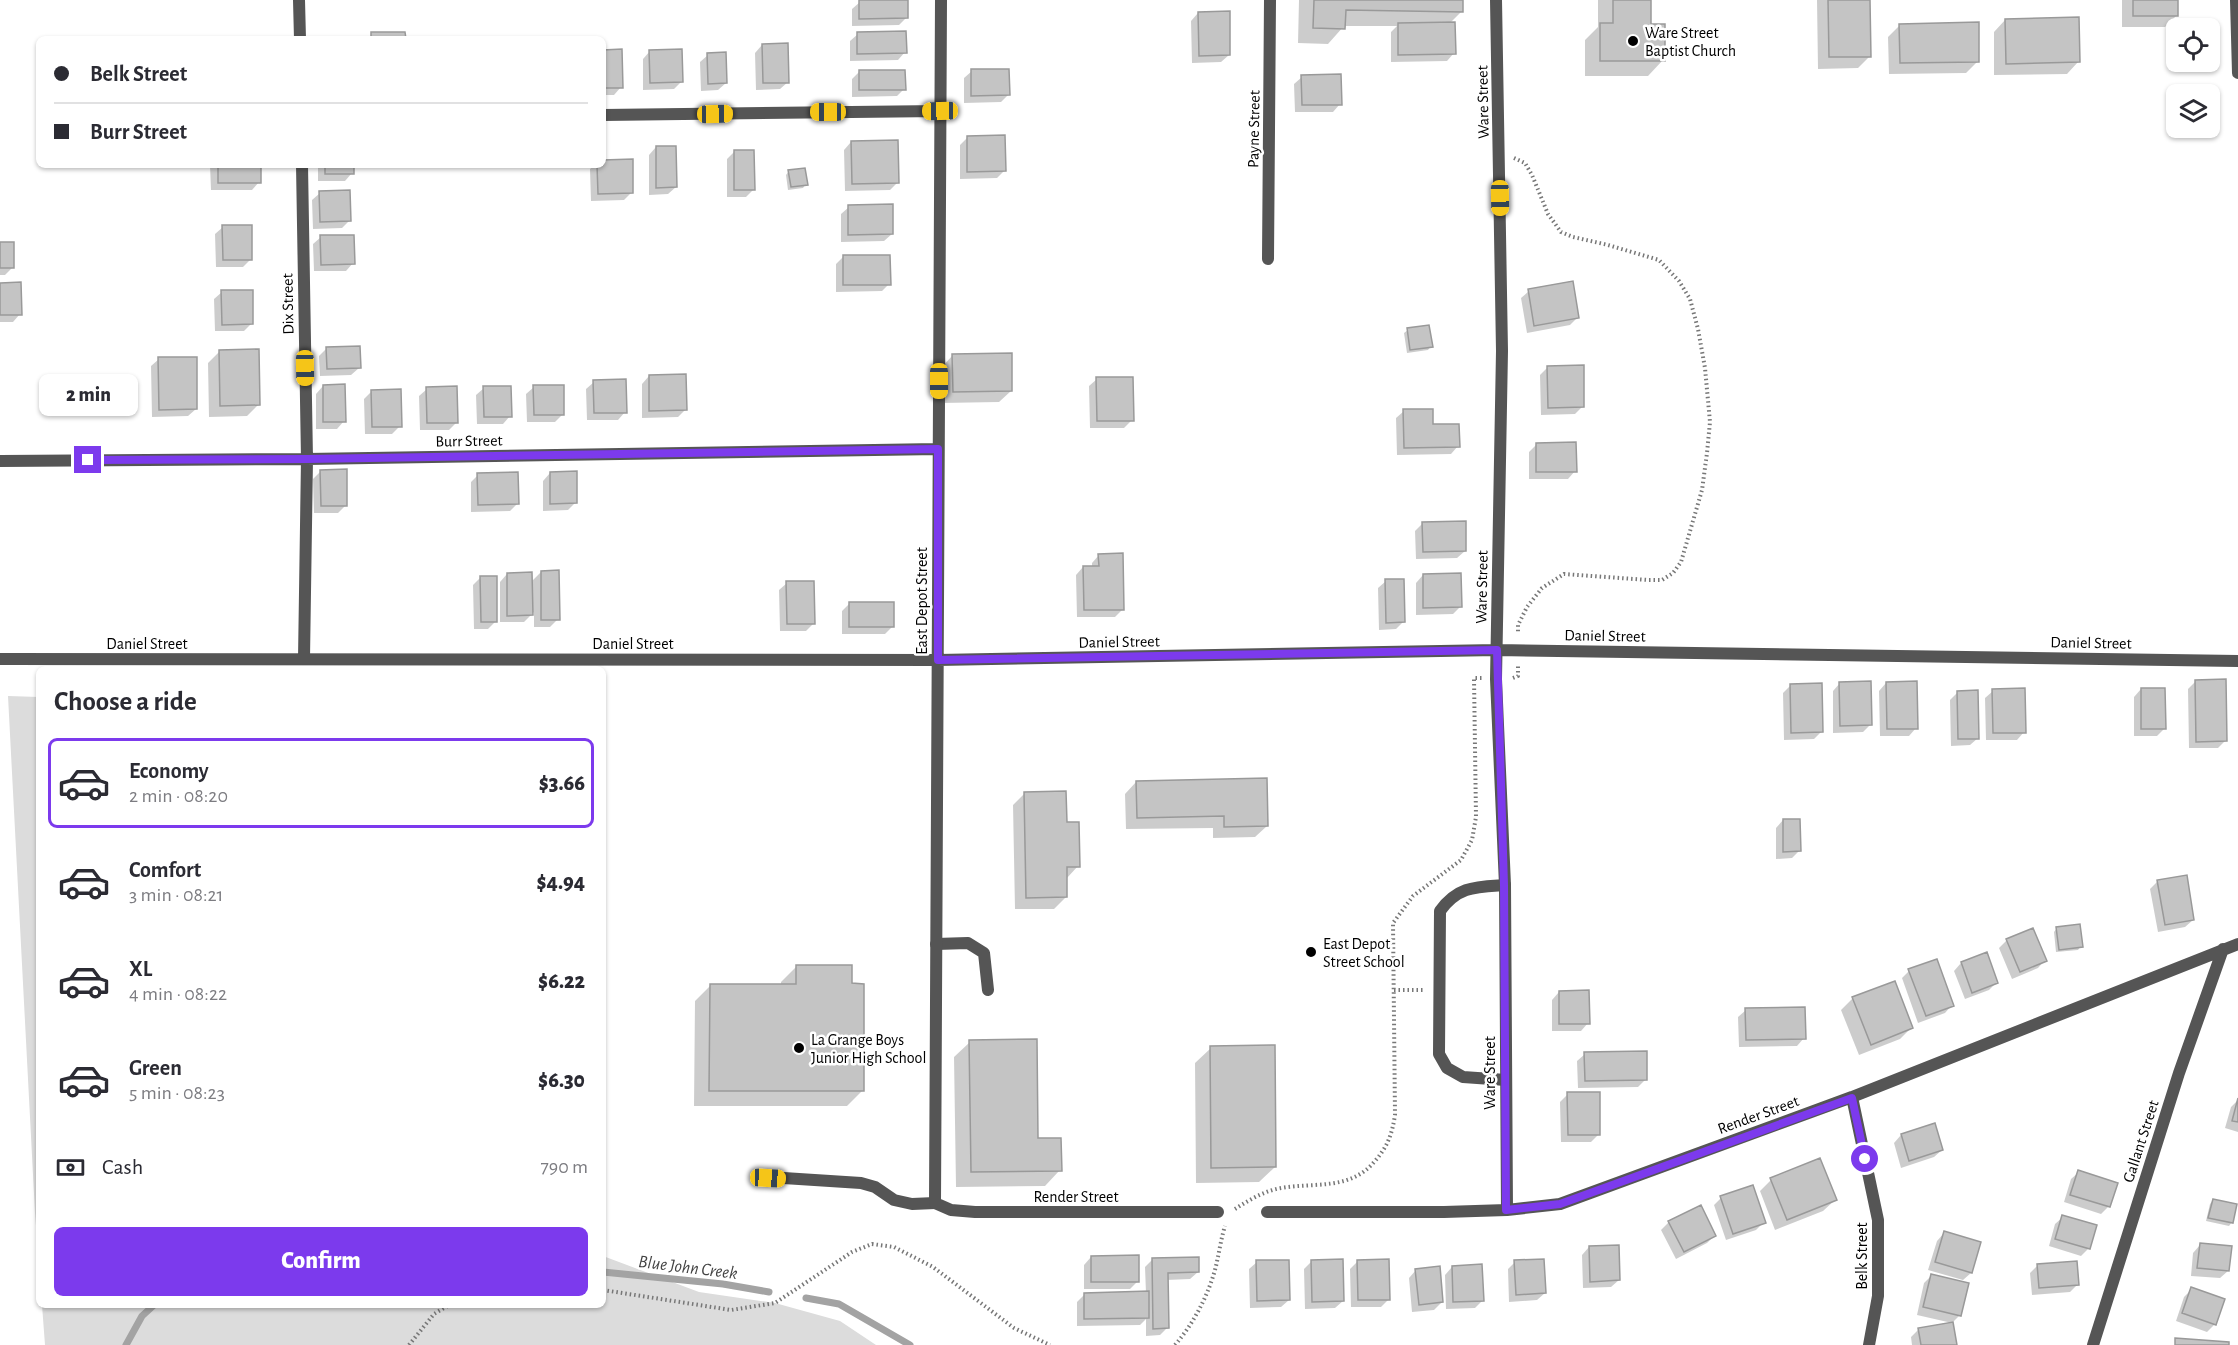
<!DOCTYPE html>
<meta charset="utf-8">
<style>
:root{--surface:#fff;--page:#f2f2f3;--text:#2b2b33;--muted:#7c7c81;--line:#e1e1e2;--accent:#7c3aed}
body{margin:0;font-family:"Alegreya Sans",sans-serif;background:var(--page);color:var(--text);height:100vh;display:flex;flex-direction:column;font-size:22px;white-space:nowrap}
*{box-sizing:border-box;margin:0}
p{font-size:20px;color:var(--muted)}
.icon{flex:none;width:33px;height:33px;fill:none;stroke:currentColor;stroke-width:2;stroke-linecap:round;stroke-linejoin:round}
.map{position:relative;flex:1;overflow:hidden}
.sheet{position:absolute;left:36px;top:666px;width:570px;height:642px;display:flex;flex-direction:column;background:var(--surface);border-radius:9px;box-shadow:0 2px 4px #0004}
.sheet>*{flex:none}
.guide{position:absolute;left:36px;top:36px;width:570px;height:132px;border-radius:9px;box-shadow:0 2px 4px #0004;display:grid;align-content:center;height:132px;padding:0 18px;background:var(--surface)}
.tools{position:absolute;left:2166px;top:18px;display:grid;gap:12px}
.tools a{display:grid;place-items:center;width:54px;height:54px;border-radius:9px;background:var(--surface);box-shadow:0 2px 4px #0004;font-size:30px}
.end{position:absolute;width:27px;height:27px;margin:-14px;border:8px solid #7c3aed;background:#fff;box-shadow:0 0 0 3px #fff}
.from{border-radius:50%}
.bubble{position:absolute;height:42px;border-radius:9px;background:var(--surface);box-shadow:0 2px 4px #0004;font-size:20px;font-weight:800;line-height:42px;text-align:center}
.car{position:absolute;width:18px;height:36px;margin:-18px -9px;border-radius:8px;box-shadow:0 0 4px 2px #0007;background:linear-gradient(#f5c518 24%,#345 0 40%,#f5c518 0 76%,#345 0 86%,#f5c518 0)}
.guide b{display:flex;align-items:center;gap:21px;height:57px;font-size:22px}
.guide b+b{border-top:2px solid var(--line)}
.guide i{width:15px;height:15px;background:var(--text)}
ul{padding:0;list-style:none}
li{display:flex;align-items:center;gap:18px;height:90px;margin:0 12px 9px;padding:0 6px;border:3px solid transparent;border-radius:9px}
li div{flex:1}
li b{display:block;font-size:22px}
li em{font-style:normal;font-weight:800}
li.selected{border-color:var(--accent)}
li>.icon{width:54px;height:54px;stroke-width:1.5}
h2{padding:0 18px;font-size:27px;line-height:72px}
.pay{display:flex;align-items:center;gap:15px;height:66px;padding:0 18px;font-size:22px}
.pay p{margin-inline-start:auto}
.action{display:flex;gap:12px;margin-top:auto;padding:12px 18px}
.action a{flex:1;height:69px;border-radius:9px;background:var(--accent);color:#fff;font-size:24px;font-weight:800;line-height:69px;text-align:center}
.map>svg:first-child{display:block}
.green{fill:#dcdcdc}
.shadow{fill:#0003}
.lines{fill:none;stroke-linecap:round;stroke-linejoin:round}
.stream{stroke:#a3a3a3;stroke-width:7}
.building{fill:#c4c4c4;stroke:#999;stroke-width:1.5}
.path{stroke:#777;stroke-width:4;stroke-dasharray:1.5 3;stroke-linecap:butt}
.lane{stroke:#555;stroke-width:12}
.street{stroke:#555;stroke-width:12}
.route{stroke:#7c3aed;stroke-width:8}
.poi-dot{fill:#000;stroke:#fff;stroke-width:2}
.labels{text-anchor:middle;stroke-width:5;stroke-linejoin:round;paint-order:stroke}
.poi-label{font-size:16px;fill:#000;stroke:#fff;text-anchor:start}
.street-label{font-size:16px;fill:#000;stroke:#fff}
.water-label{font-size:18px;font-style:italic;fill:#444;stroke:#fff}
</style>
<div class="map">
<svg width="2238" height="1345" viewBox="0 0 2238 1345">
<rect width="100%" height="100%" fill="#fff"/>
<!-- green -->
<path class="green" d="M8,696L39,697V1264L35,1213Z
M603,1256L699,1292L775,1303L840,1321L876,1345H45L42,1305H603Z"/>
<!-- shadow -->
<path class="shadow" d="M1299,0H1462V11L1449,24L1454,53L1447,61L1391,62V32L1397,26H1344L1328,44L1298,43Z
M1598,0H1650V25L1663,60L1648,76H1585V40L1598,27Z
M1817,0H1869L1870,56L1858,68L1818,69Z
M2122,0H2177V15L2165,27H2122Z
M860,2L906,18L899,25L852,26V9Z
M1198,13L1229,55L1221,62L1192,63L1191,21Z
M2005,20L2078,62L2067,74L1994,75V32Z
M1900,25L1978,61L1966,73L1889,74L1888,37Z
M858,34L905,52L898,60L850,61V41Z
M762,45L788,82L780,89L756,90L755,53Z
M603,51L621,87L614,95H603Z
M650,51L681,82L674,89L643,90V59Z
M708,55L726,83L718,90L701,91L700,62Z
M972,71L1008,95L1001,102L964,103V78Z
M859,72L904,89L897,96L852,97V79Z
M1302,77L1340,104L1333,112H1295L1294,84Z
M967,138L1004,171L997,178L960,179V145Z
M851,142L897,183L890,190L845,191L844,150Z
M656,147L676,187L668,194L649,195V155Z
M734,152L754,189L746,197H727V159Z
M603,161L632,192L624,200L591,201L590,169L595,165H603Z
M210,165H259V182L252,190H211Z
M318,165H352V173L345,181H318Z
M789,171L806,184L803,188L788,190L786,175Z
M320,193L349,221L342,228L313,229L312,200Z
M849,207L892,234L884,241L841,242V214Z
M223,227L251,259L243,267H216L215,234Z
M321,237L353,263L346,271H314L313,244Z
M0,244L13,267L5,275H0Z
M843,257L889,284L882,291L836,292V264Z
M0,284L20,314L13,322H0Z
M1529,291L1578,317L1570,325L1527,333L1521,298Z
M222,292L252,323L244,331H215L214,299Z
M1408,330L1431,346L1428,350L1407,353L1404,333Z
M327,348L359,368L351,375L320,376L319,356Z
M220,351L258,405L247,416L209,417L208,363Z
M952,356L1011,391L999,402L941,403V368Z
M159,359L196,409L188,416L152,417L151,366Z
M1548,367L1583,406L1575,414L1541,415L1540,375Z
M649,376L685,410L678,417L642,418V384Z
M1097,379L1132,420L1124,428H1090L1089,386Z
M594,382L625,412L618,420H587L586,389Z
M323,386L344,421L337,429H316V394Z
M534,387L563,414L555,422H527L526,394Z
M484,388L510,416L503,424H477L476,395Z
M427,389L457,422L449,430H420L419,396Z
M372,391L400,426L392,434H365L364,399Z
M1404,411L1431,426L1458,446L1451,454L1397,455L1396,418Z
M1536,445L1575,471L1568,479H1529V452Z
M321,471L346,505L338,513H314L313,479Z
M550,473L576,502L568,510L543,511V481Z
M478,475L517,504L510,511L471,512V482Z
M1423,523L1465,551L1457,558L1416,559L1415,531Z
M1099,555L1123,609L1115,617H1077L1076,575L1083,567H1092V563Z
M541,572L558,619L550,627H534V612L524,622H500V582L507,574L531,582Z
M1423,575L1460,607L1453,614L1416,615V583Z
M481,577L496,621L488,629H474L473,585Z
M1386,581L1403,622L1396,629L1379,630L1378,588Z
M787,583L814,623L806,631H780L779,590Z
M849,604L893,626L885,634H842V611Z
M2196,681L2226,740L2218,748H2189L2188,689Z
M1840,683L1870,725L1863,732L1833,733V691Z
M1886,683L1916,728L1909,736H1880L1879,691Z
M1791,685L1821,732L1814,739L1784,740L1783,693Z
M2141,689L2165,728L2157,736H2134V697Z
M1993,691L2024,732L2017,740H1986L1985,698Z
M1958,692L1978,738L1970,745L1951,746L1950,700Z
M1136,782L1267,826L1255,837L1213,838V828L1126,829L1125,794Z
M1025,793L1078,866L1067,878L1066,897L1054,909H1015L1013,805Z
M1783,820L1799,851L1792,858L1776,859V828Z
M2158,881L2193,920L2185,927L2158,932L2150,889Z
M2057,928L2081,946L2078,950L2056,952L2054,932Z
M2032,930L2045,960L2038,968L2012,979L1999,948L2006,941Z
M1986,954L1997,982L1989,990L1965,999L1954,971L1961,963Z
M797,966L850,985L863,1090L847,1106H694L695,1001L710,986H781V982Z
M1909,971L1952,1005L1945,1013L1918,1023L1902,978Z
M1559,992L1588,1023L1581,1031H1552V1000Z
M1853,998L1911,1028L1900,1039L1859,1055L1841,1010Z
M1746,1010L1804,1038L1797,1046L1739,1047L1738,1017Z
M970,1042L1037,1140L1060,1170L1045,1186L956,1187L954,1057Z
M1211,1048L1275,1167L1259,1182L1196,1183L1195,1063Z
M1585,1054L1646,1079L1638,1087L1578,1088L1577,1061Z
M1568,1094L1599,1134L1591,1142H1561L1560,1102Z
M2238,1100V1132L2225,1128L2231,1107Z
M1901,1135L1942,1150L1934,1157L1901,1168L1894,1143Z
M2079,1172L2108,1207L2101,1214L2064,1202L2071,1179Z
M1771,1180L1835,1200L1823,1211L1775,1230L1760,1191Z
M1721,1198L1764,1222L1756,1230L1726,1240L1714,1205Z
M2213,1200L2232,1222L2229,1226L2206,1221L2210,1204Z
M2063,1217L2089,1248L2081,1256L2049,1246L2055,1224Z
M1669,1222L1714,1236L1707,1243L1676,1259L1661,1230Z
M1944,1233L1971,1273L1963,1280L1928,1270L1937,1241Z
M2200,1245L2228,1271L2220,1278L2191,1276L2193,1253Z
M1589,1247L1619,1280L1611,1287L1583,1288L1582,1255Z
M1091,1257L1138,1281L1130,1289H1084V1265Z
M1153,1259L1198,1272L1190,1279L1166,1280L1167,1328L1160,1335L1146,1336V1319L1140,1325L1077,1326V1302L1085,1294L1146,1293L1145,1267Z
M1312,1261L1343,1301L1335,1308L1305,1309L1304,1269Z
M1257,1262L1289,1300L1281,1307L1250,1308L1249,1269Z
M1357,1262L1389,1299L1381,1307H1351L1350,1269Z
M1515,1262L1545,1293L1537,1300L1509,1302L1508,1269Z
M2038,1265L2077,1285L2070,1292L2032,1295L2030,1273Z
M1452,1267L1483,1300L1475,1308L1446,1309L1445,1275Z
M1416,1270L1442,1302L1434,1310L1412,1312L1409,1278Z
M1931,1276L1960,1315L1952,1323L1917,1315L1924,1283Z
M2192,1289L2215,1324L2207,1332L2176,1321L2184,1297Z
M1918,1330L1956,1345H1912L1911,1337Z"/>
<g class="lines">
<!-- stream -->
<path class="stream" d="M603,1272L723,1284L769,1292
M806,1298L839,1304L910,1345
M126,1345L142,1316L154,1305"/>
</g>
<!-- building -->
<path class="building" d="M859,0H908V18L859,19Z
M1314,0H1463V12L1346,10L1345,29L1313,28Z
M1613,0H1651V24H1665V61H1600V23H1613Z
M1828,0H1870L1871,57H1829Z
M2133,0H2178V16H2133Z
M1230,11V55L1199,56L1198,12Z
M2079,17L2080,62L2006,64L2005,19Z
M1455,22L1456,54L1398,55V23Z
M1979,22V62L1900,63L1899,24Z
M906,31L907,53L857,54V32Z
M371,32H405L406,39H371Z
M788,43L789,83H763L762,44Z
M622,49L623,88H603V50Z
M682,49L683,82L650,83L649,50Z
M726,52L727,83L708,84L707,53Z
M971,69H1009L1010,95L971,96Z
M859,70H905L906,90H859Z
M1341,74L1342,105H1302L1301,75Z
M1005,135L1006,171L967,172V136Z
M898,140L899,183L852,184L851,141Z
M656,146H676L677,187L656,188Z
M734,150H754L755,190H734Z
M633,159V193L598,194L597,165H603V160Z
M218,165H261V183H218Z
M325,165H354V174H325Z
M805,168L808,185L791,187L788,170Z
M350,190L351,221L320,222L319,191Z
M893,204V234L848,235V205Z
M222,225H252V260H223Z
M320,235H354L355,264L321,265Z
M0,242H14V268H0Z
M843,255H890L891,285H843Z
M1573,281L1579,318L1534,326L1528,289Z
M21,282L22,315H0V283Z
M221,290H253V324L222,325Z
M1429,325L1433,347L1410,350L1407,328Z
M360,346L361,368L327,369L326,347Z
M259,349L260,405L220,406L219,350Z
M1012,353V391L953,392L952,354Z
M158,357H197V409L159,410Z
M1584,365V407L1548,408L1547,366Z
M686,374L687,410L649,411V375Z
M1096,377H1133L1134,421H1097Z
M626,379L627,413H594L593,380Z
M345,384L346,422H323V385Z
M533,385H564V415H534Z
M457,386L458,423H427L426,387Z
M483,386H511L512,417H484Z
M401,389L402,427H372L371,390Z
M1403,409H1433V424H1459L1460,447L1404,448Z
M1576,442L1577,472H1536V443Z
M347,469V506H321L320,470Z
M577,471V503L550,504V472Z
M518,472L519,504L478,505L477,473Z
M1466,521V551L1423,552L1422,522Z
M1123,553L1124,610H1084L1083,566H1099L1098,554Z
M559,570L560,620H541V571Z
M532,572L533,615L507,616V573Z
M1461,573L1462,607L1423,608V574Z
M480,576H497V622H481Z
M1385,579H1404L1405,622L1386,623Z
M786,581H814L815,624H787Z
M849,602H894V627H849Z
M2226,679L2227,741L2196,742L2195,680Z
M1871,681L1872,725L1840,726L1839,682Z
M1917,681L1918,729H1887L1886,682Z
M1822,683L1823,732L1791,733L1790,684Z
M2025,688L2026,733H1993L1992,689Z
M2141,688H2165L2166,729H2141Z
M1978,690L1979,739H1958L1957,691Z
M1267,778L1268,826L1224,827V816L1137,818L1136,781Z
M1066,791L1067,822H1079L1080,867H1067V897L1026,898L1024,792Z
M1783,819H1800L1801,851L1783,852Z
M2187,875L2194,920L2165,925L2157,880Z
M2080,924L2083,947L2059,950L2056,927Z
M2033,928L2047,961L2020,972L2006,939Z
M1987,952L1998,983L1972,993L1961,962Z
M1937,959L1954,1006L1926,1016L1908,969Z
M796,965H852V983L864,984V1091H709L710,984H796Z
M1895,981L1913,1028L1871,1045L1852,997Z
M1589,990L1590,1024H1559V991Z
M1805,1007L1806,1039L1746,1040L1745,1008Z
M1037,1039L1038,1138H1061L1062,1171L971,1172L969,1040Z
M1275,1045L1276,1167L1211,1168L1210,1046Z
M1647,1051V1080L1585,1081L1584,1052Z
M1567,1092H1600V1135H1568Z
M2238,1098V1122L2232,1121Z
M1935,1123L1943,1150L1909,1161L1901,1134Z
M1820,1158L1837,1200L1787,1220L1770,1178Z
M2078,1170L2118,1183L2110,1207L2070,1195Z
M1753,1185L1766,1223L1733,1234L1720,1196Z
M2213,1199L2237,1204L2233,1223L2208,1218Z
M1701,1205L1716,1236L1684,1252L1668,1221Z
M2062,1215L2097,1225L2090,1249L2055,1239Z
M1944,1231L1981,1242L1972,1273L1935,1262Z
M2200,1243L2232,1246L2229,1271L2197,1268Z
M1619,1245L1620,1280L1590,1282L1589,1246Z
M1139,1255V1282H1091V1256Z
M1199,1257V1272L1168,1273L1169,1328L1153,1329L1152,1258Z
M1343,1259L1344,1301L1312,1302L1311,1260Z
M1389,1259L1390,1300H1358L1357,1260Z
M1544,1259L1546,1293L1516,1295L1514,1260Z
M1256,1260H1289L1290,1300L1257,1301Z
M2077,1261L2079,1285L2039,1288L2037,1264Z
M1482,1264L1484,1301L1453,1302L1452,1266Z
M1440,1266L1443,1302L1419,1305L1415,1269Z
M1931,1274L1969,1283L1961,1316L1923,1307Z
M2191,1287L2225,1299L2216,1325L2182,1313Z
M1149,1291V1318L1084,1319V1293Z
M1953,1322L1957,1345H1921L1918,1328Z
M2175,1338L2229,1342V1345H2175Z"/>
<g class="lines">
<!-- path -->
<path class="path" d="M1514,158L1525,163L1532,175L1548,214L1561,232L1573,237L1608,245L1659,260L1679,281L1690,299L1698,329L1705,368L1710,422L1707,453L1702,490L1681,562L1673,573L1662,580H1648L1564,574L1542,588L1527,607L1518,625V634
M1513,678L1518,676V665
M1394,990H1423
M1235,1209C1249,1200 1264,1191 1281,1188C1315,1182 1350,1191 1375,1161C1388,1146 1392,1134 1395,1115L1393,923L1413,896L1461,860L1472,840L1476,817L1474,678H1482
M603,1290L731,1310L775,1303L852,1252L872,1244L894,1247L933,1267L1014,1328L1050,1345
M409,1345L434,1314L449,1305
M1175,1345C1194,1323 1209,1294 1216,1266C1219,1253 1221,1239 1225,1226"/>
<!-- lane -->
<path class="lane" d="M1505,885C1476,887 1458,886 1440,911L1439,1054L1447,1068L1463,1077L1506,1080
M936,944L968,943L984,953L988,990
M768,1177L861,1183L875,1187L894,1200L912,1204L935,1203"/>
<!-- street -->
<path class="street" d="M299,0L300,39
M941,0L935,1203L951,1210L975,1212H1218
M1496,0L1502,351L1496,679L1505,885L1507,1210
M2236,0L2238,73
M603,115L940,111
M302,165L307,459L304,659
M1268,259L1270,0
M0,461L307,459L938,449
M0,659L938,660L1497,650L2238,661
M1852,1097L1878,1220V1296L1869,1345
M1267,1212H1444L1507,1210L1560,1204L1852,1097L2238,944
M2093,1345L2179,1073L2223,949"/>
</g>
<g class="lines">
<!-- route -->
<path class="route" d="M88,460L307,459L938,449V660L1497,650L1504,885L1506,1210L1560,1204L1852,1098L1865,1159"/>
</g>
<!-- markers -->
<g class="poi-dot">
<circle cx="1633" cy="41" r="6"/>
<circle cx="1311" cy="952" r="6"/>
<circle cx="799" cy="1048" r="6"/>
</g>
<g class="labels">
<!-- poi labels -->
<g class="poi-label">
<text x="1645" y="38">Ware Street<tspan x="1645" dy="18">Baptist Church</tspan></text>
<text x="1323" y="949">East Depot<tspan x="1323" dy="18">Street School</tspan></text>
<text x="811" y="1045">La Grange Boys<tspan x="811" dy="18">Junior High School</tspan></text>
</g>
<!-- street labels -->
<g class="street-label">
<text transform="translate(1482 102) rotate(-91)" y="6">Ware Street</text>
<text transform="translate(1253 129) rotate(-89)" y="6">Payne Street</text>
<text transform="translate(287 304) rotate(-91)" y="6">Dix Street</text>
<text transform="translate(469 440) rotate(-1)" y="6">Burr Street</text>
<text transform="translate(1481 587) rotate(-89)" y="6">Ware Street</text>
<text transform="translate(921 601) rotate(-90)" y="6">East Depot Street</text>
<text transform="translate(1605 635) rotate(1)" y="6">Daniel Street</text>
<text transform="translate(1119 641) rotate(-1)" y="6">Daniel Street</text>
<text transform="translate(2091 642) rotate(1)" y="6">Daniel Street</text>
<text x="147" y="649">Daniel Street</text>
<text x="633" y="649">Daniel Street</text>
<text transform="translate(1489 1073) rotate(-90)" y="6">Ware Street</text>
<text transform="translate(1758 1114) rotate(-20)" y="6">Render Street</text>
<text transform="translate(2140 1141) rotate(-72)" y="6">Gallant Street</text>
<text x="1076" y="1202">Render Street</text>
<text transform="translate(1861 1256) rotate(-90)" y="6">Belk Street</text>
</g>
<!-- water labels -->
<g class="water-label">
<text transform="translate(688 1267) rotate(7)" y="6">Blue John Creek</text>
</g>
</g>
</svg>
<div class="tools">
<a><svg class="icon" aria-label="locate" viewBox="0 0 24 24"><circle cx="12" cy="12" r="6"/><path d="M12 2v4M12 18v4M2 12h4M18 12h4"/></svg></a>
<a><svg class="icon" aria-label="layers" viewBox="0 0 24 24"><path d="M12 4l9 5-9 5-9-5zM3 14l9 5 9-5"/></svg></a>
</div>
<i class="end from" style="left:1865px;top:1159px"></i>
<i class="end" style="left:88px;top:460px"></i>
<div class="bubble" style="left:39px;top:374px;width:99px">2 min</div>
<i class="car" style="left:940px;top:111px;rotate:269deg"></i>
<i class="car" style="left:828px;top:112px;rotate:270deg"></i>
<i class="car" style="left:715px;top:114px;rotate:89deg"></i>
<i class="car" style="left:1500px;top:198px;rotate:179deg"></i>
<i class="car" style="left:305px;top:368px;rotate:179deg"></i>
<i class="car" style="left:939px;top:381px;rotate:180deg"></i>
<i class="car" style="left:768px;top:1178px;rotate:93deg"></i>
<div class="guide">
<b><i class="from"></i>Belk Street</b>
<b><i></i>Burr Street</b>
</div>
<section class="sheet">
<h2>Choose a ride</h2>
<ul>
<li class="selected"><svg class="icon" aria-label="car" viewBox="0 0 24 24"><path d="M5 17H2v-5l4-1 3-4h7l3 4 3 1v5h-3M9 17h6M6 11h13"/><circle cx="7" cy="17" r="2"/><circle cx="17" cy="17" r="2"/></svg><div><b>Economy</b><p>2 min · 08:20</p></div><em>$3.66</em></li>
<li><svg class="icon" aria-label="car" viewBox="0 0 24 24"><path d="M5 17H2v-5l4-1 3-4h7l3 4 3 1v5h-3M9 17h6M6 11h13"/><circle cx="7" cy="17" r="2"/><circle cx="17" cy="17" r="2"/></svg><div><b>Comfort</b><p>3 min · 08:21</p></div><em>$4.94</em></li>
<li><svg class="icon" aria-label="car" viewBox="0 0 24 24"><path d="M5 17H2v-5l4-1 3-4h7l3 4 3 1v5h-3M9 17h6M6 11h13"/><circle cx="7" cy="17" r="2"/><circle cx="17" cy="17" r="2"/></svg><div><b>XL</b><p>4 min · 08:22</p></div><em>$6.22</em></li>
<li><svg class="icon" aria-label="car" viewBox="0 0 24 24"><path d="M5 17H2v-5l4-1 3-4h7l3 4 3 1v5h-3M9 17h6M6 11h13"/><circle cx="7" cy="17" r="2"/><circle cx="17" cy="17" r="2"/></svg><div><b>Green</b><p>5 min · 08:23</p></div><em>$6.30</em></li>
</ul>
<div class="pay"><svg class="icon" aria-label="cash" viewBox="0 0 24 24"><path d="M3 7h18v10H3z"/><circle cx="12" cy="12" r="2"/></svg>Cash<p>790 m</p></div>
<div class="action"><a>Confirm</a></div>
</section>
</div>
